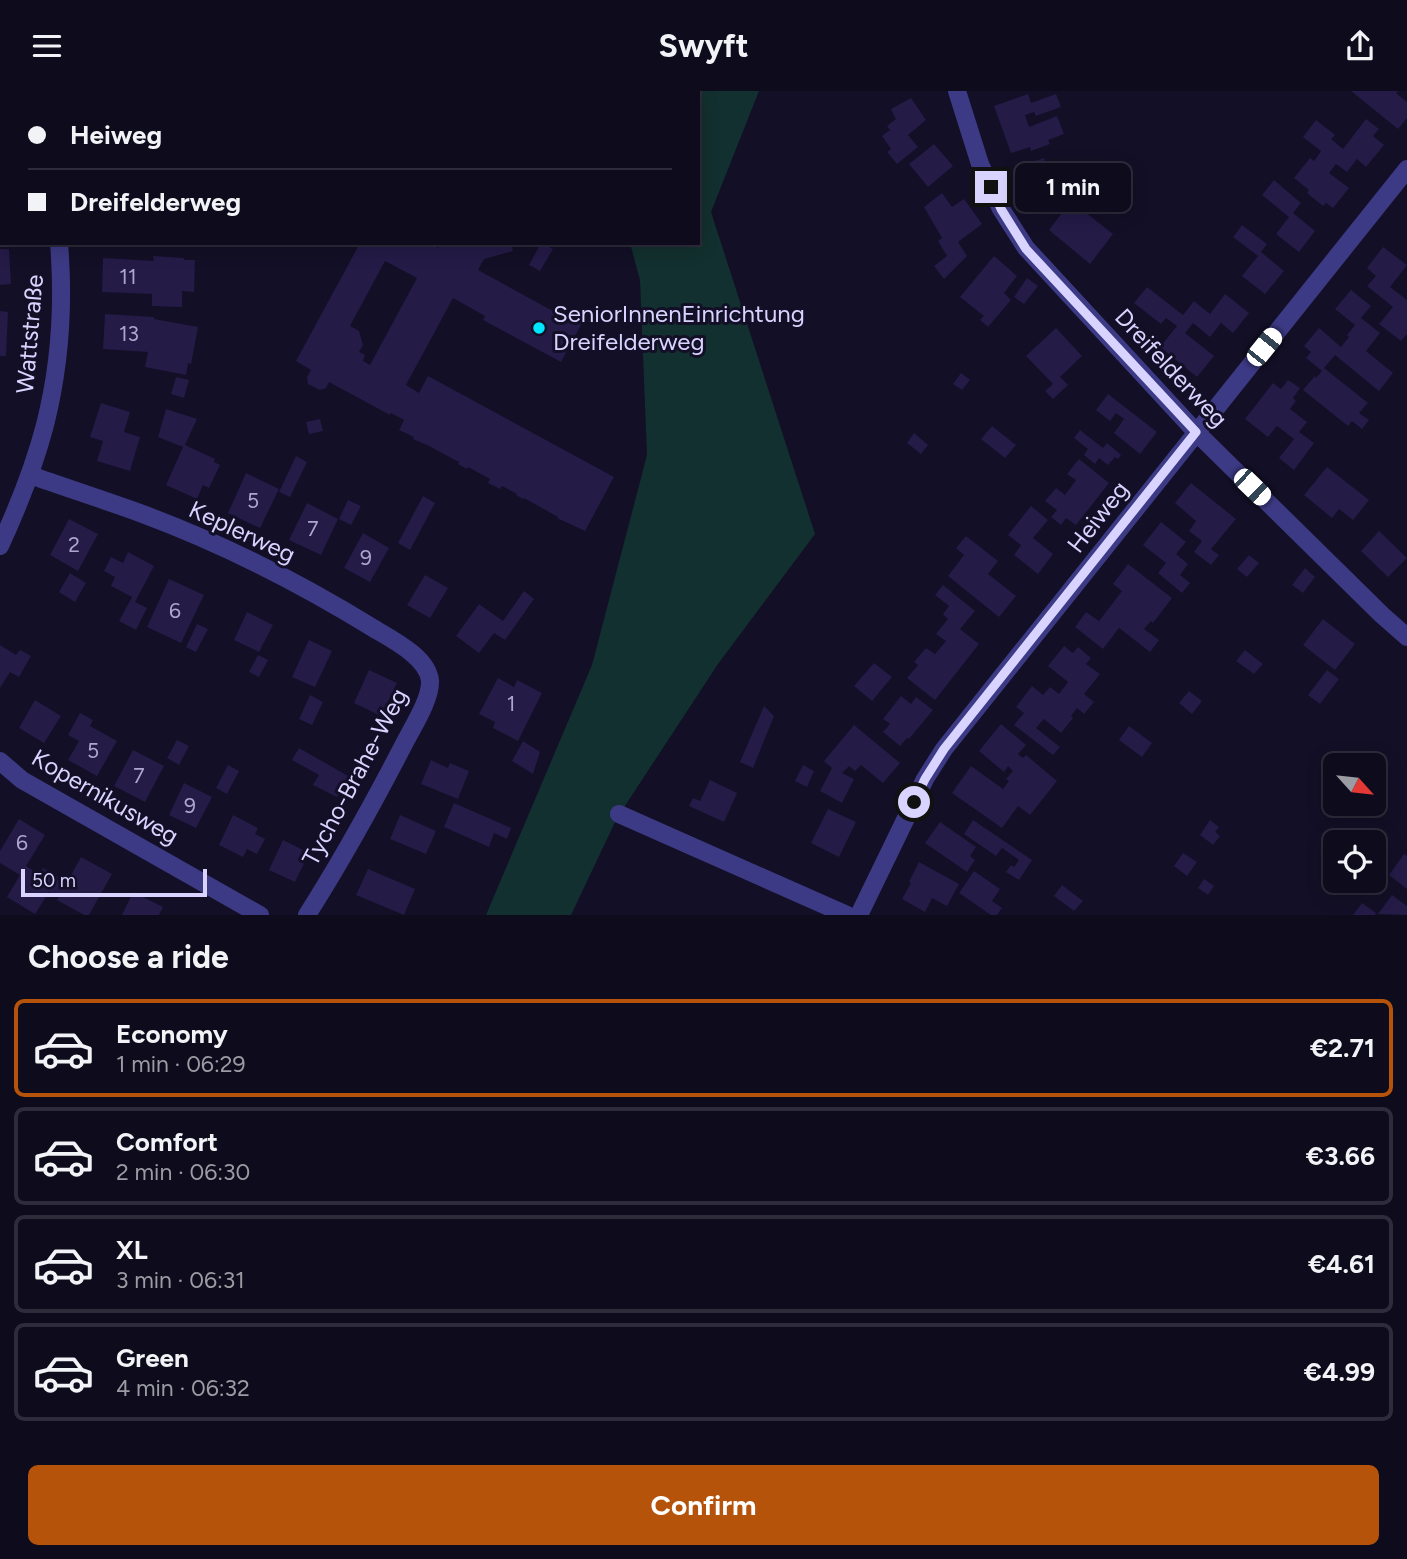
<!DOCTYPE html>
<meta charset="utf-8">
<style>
:root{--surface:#0e0b1c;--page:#1c1929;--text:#f1f3f6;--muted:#9b9ba3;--line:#2e2b3b;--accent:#b45309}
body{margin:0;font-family:Figtree,sans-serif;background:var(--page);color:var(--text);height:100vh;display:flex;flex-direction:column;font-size:26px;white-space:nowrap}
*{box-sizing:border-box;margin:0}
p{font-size:23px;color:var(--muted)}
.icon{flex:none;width:38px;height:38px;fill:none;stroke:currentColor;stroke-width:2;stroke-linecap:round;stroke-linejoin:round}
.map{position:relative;height:824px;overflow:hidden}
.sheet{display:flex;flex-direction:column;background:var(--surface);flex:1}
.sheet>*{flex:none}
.hud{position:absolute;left:0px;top:0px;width:700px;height:154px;box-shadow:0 4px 18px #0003,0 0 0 2px var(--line);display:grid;align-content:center;height:154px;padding:0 28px;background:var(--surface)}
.needle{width:46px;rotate:117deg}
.fabs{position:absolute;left:1323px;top:662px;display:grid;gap:14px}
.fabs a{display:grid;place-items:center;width:63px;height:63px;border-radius:10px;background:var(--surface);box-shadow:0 4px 18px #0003,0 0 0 2px var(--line);font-size:35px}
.scale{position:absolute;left:21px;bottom:18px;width:186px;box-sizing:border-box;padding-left:7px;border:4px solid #d9d4ff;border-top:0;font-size:19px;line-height:24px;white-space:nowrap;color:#d9d4ff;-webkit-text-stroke:5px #130f26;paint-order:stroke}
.end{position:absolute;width:32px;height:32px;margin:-16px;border:9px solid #d9d4ff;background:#111;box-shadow:0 0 0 4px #111}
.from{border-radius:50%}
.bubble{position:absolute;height:49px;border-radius:10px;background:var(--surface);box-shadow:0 4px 18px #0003,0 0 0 2px var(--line);font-size:23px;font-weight:700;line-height:49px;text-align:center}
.car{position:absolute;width:21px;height:42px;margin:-21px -10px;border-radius:9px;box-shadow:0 0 5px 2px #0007;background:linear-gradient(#fff 24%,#345 0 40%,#fff 0 76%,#345 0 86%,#fff 0)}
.hud b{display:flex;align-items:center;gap:24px;height:66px;font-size:26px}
.hud b+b{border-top:2px solid var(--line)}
.hud i{width:18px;height:18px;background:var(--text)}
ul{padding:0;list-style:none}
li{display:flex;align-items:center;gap:21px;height:98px;margin:0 14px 10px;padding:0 14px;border:4px solid var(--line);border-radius:10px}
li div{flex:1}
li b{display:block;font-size:26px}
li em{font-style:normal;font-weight:700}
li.current{border-color:var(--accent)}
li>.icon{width:63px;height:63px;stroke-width:1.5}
h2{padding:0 28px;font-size:32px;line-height:84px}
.action{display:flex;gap:14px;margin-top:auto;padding:14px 28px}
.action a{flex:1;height:80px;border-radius:10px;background:var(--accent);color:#fff;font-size:28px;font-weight:700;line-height:80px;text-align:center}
header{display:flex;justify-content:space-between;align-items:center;height:91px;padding:0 28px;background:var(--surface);font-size:32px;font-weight:700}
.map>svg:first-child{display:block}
.green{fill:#12302f}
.building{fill:#241b47;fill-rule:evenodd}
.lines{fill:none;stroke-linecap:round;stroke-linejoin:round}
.street{stroke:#3d3a85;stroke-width:18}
.route{stroke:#d9d4ff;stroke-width:9}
.poi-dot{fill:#00e5ff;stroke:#130f26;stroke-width:2.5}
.labels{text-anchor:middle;stroke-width:6;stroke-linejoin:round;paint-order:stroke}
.number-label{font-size:21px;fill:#aca6d1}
.poi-label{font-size:24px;fill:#d9d4ff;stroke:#130f26;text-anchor:start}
.street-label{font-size:24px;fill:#d9d4ff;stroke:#130f26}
</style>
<header><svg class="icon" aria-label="menu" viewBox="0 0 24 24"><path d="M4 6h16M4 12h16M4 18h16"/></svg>Swyft<svg class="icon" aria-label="share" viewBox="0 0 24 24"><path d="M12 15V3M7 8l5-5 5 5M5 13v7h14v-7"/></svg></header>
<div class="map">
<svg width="1407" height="824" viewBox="0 0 1407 824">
<rect width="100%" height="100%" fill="#130f26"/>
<!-- green -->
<path class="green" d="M584,0H759L711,121L815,443L718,573L617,727L571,824H486L592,574L647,364L640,189L630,152H698V2H585Z"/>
<!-- building -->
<path class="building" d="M1351,0H1398L1396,2L1407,11V27L1398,38Z
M1028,3L1031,12L1056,3L1061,16L1036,25L1034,21L1025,24L1029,36L1057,25L1064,43L1048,49L1050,53L1031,60L1030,56L1011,62L994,15Z
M911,7L926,29L908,44L918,56L897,73L887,61L891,58L882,45L890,39L887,35L896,28L891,18Z
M1366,28L1379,38L1373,45L1384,54L1366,76L1357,68L1347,81L1336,73L1329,82L1349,97L1333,117L1326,112L1323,115L1307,102L1309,99L1294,87L1310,67L1314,70L1321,60L1303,46L1316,29L1335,44L1331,48L1343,58Z
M934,53L953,75L928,96L909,73Z
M1044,67L1050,87L1033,101L1023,74Z
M1274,89L1301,112L1293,122L1315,140L1299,161L1276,143L1289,126L1262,104Z
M942,102L952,116L964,108L982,133L958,151L967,165L944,188L934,175L947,165L938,150L942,147L924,116Z
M1071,110L1113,143L1090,173L1049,139Z
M1242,134L1267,153L1261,161L1284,180L1265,203L1242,185L1258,165L1233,146Z
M360,152H429L438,157L441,152H488L489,156L497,152H511L513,160L484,168L478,179L571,230L575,223L584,228L561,271L483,229L485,225L453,207L406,294L419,302L428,285L614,386L585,440L557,427L558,426L524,407L523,408L516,404L517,403L502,395L500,398L488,392L490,388L468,376L467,378L458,373L459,371L429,355L413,348L414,346L399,339L404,329L391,322L390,324L329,291L326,297L320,299L308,293L307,286L311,279L296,270ZM385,170L417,187L370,274L363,270L365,264L359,261L363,254L359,240L350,235Z
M541,152L553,158L540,180L529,174Z
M1383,156L1407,174L1390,196L1407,209V243L1401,250L1379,233L1393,216L1367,195L1376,185L1367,177Z
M0,158H9L11,193L0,194Z
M153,165L184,167V169H195L194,201L182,200V216L152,215V203L102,201L103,167L154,170Z
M994,165L1017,185L1004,202L1011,209L988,236L980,229L984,225L960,206Z
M1027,187L1038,195L1024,213L1014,206Z
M1147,196L1183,224L1194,210L1210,223L1225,203L1249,222L1233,242L1221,232L1210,246L1193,232L1185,242L1214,265L1197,286L1160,256L1177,235L1166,227L1161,233L1134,212Z
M1351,199L1371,215L1361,227L1380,242L1366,260L1393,282L1379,300L1335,264L1324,277L1368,312L1359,322L1369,329L1362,338L1352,330L1348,335L1303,299L1315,285L1316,287L1322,280L1306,267L1311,261L1304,255L1319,237L1341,256L1349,246L1347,244L1355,234L1335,218Z
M0,220L8,221L6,265H0Z
M105,223L154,226V228L198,236L191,273L188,272L186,284L145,276L148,261L103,258Z
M1056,237L1082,265L1060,286L1068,294L1053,308L1045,300L1053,293L1026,265Z
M961,282L970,289L962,299L953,293Z
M176,286L189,289L184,307L171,303Z
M1288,289L1300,297L1293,307L1296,310L1290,318L1307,331L1299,341L1314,352L1294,379L1279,367L1294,348L1277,335L1268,346L1245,328L1273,292L1281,298Z
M1108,303L1157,341L1140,363L1114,342L1124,328L1116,322L1110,330L1096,319Z
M101,312L130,321L124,341L140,346L130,380L97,370L103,350L90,346Z
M166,318L197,328L185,354L215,368L214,371L220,374L209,397L203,394L197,408L166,394L183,356L158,346Z
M320,328L323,340L309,343L306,331Z
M992,335L1016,354L1005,367L981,348Z
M1080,339L1103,357L1107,352L1121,364L1118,368L1115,366L1108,374L1099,367L1095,373L1084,364L1088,358L1074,347Z
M914,342L928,354L921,363L907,352Z
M296,365L307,371L290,406L279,401Z
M1079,368L1109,392L1076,434L1066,427L1061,434L1051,426L1057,419L1045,410L1056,397L1065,404L1076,389L1067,383Z
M1327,376L1369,409L1353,429L1339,418L1332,427L1304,404Z
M246,382L279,398L260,437L228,422Z
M1191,392L1236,428L1211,458L1219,464L1211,474L1194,461L1202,450L1189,440L1196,430L1175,412Z
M423,405L435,412L410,459L398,452Z
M348,409L361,415L351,434L339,428Z
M307,412L338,428L321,464L289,449Z
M1031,415L1048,429L1033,447L1053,463L1038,483L1014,464L1021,454L1008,444Z
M69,428L98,443L78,480L50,464Z
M1161,431L1186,451L1176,463L1188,473L1180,484L1190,492L1182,502L1158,482L1166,472L1143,454Z
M1379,440L1407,467L1388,486L1361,460Z
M363,442L389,457L370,491L344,477Z
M966,445L998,470L988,483L1016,505L999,526L948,485L964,464L956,457Z
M128,461L154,475L135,511L147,517L136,539L119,530L132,506L111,495L115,486L104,480L111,466L123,472Z
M1249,464L1259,472L1247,486L1237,478Z
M1128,473L1172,507L1153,532L1151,530L1144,538L1159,549L1150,561L1119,537L1103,558L1075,536L1086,521L1099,530L1122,500L1113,493Z
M1305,477L1315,486L1303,502L1292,494Z
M70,482L86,492L75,511L59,501Z
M425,484L448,497L430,527L407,514Z
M169,488L204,504L181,552L147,536Z
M943,494L975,520L960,538L979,553L935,609L907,587L918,574L914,571L926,557L935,563L946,550L936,543L948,528L943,523L949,515L935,504Z
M524,500L534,508L505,549L494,542L479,562L456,545L479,513L503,530Z
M247,521L273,534L259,561L234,549Z
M1323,528L1355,553L1335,579L1303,554Z
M197,533L208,538L196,561L186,556Z
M309,549L332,560L315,596L292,586Z
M0,554L16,564L20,559L31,565L19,586L10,581L0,597Z
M1064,555L1073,562L1078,556L1091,567L1086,573L1100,583L1084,603L1094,611L1084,623L1077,617L1071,625L1073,627L1061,642L1044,628L1036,637L1060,656L1053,664L1014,634L1024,622L1016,616L1032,595L1043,604L1050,596L1059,603L1068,591L1048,575Z
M1245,559L1263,573L1254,583L1236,570Z
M258,564L268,569L259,586L249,581Z
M874,572L892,586L872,610L854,595Z
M369,579L397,592L381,625L354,612Z
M1327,579L1339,588L1320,613L1308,604Z
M498,587L514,596L517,589L542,602L518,650L493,637L495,631L479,623Z
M1189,600L1202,610L1192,623L1179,612Z
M310,604L323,611L312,634L299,628Z
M901,605L911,613L916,606L933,619L909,648L907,647L900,655L883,641L890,633L883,628Z
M35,609L61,625L44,652L19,637Z
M764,615L774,625L753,677L740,671Z
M80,622L93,629L90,635L117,650L97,685L68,669L79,650L68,644Z
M1001,633L1026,654L1018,663L1023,667L1026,664L1057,690L1030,724L1018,715L1002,737L952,702L971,675L1003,698L1009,690L1006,688L1013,680L1008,675L1004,681L979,660Z
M854,634L900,672L883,692L861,674L855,680L849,675L842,682L854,688L842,712L820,700L832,677L824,670Z
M1129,635L1152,652L1142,666L1119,649Z
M177,649L189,655L179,674L167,667Z
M523,650L540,661L533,683L512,670Z
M299,657L348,685L337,706L313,694L319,684L292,669Z
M133,659L164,675L145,711L114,695Z
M431,669L448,677L450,672L469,680L458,708L421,693Z
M228,674L239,680L227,703L216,697Z
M803,674L814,680L807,696L795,690Z
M710,689L737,702L724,731L689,715L693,707L700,710Z
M184,692L212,706L196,737L169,724Z
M454,712L511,737L507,748L494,742L489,756L444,736Z
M828,718L856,731L839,766L811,752Z
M233,724L258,737L255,743L265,748L257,763L247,758L243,766L219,754Z
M400,724L436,740L426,763L390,748Z
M19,728L45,744L26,775L39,783L43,777L58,786L56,788L66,793L81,766L112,783L89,824H84L57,809L59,806L49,801L35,823L7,806L20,784L0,772V760Z
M973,729L1032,769L1019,789L1006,781L1011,774L1014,776L1019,769L1002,757L996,765L964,743Z
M1210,729L1219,736L1215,741L1220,745L1213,754L1200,744Z
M940,731L976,756L970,765L975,769L967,781L925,752Z
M283,749L309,762L295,791L269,779Z
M1183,762L1197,771L1187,785L1174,775Z
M1404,763L1407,765V798L1389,784Z
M919,771L959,793L947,815L932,807L925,821L902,808L911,792L909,791Z
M368,778L415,798L404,824L356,804Z
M974,780L1000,798L992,810L1002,817L997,824H991L959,802Z
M1204,788L1214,795L1208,804L1198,797Z
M1062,794L1083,810L1074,820L1054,805Z
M133,801L163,816L159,824H122Z
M1392,804L1407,815V824L1378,823Z
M1362,812L1376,822L1375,824H1353Z"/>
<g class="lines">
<!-- street -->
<path class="street" d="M33,0L34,2
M957,0L980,73L1001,118L1026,157L1196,341L1382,524L1407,546
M30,384C67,397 104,409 140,422C221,452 300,492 373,537C391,548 428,566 430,590C431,608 412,637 404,653C374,711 342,769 307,824
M0,455C18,416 34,376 45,334C60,275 64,213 59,152
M0,670L22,689L260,824
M619,723L847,824
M859,824L925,688L944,658L1407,78"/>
</g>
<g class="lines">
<!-- route -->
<path class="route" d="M914,711L925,688L944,658L1196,341L1026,158L1001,118L991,96"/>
</g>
<!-- markers -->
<circle class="poi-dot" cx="539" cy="237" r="7"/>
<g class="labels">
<!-- number labels -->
<g class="number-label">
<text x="128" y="193">11</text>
<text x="129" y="250">13</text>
<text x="253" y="417">5</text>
<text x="313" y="445">7</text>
<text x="74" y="461">2</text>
<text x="366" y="474">9</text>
<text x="175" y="527">6</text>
<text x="511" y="620">1</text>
<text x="93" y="667">5</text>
<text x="139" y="692">7</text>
<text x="190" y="722">9</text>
<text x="22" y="759">6</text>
</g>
<!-- poi labels -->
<g class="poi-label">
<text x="553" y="231">SeniorInnenEinrichtung<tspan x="553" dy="28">Dreifelderweg</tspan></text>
</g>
<!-- street labels -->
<g class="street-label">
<text transform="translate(30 243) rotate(-85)" y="8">Wattstraße</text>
<text transform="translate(1171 277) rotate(47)" y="8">Dreifelderweg</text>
<text transform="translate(1098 426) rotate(-52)" y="8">Heiweg</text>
<text transform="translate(242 441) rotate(25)" y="8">Keplerweg</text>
<text transform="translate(355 686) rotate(-62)" y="8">Tycho-Brahe-Weg</text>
<text transform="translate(105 706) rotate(30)" y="8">Kopernikusweg</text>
</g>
</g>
</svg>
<div class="fabs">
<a><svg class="needle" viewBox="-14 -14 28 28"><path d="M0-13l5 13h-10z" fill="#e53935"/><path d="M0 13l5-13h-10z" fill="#9b9ba3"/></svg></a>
<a><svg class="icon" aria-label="locate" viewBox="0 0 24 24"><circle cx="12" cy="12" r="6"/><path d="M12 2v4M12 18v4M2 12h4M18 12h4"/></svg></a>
</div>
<div class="scale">50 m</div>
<i class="end from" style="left:914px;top:711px"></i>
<i class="end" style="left:991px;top:96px"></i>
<div class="bubble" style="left:1015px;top:72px;width:116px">1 min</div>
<i class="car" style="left:1264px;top:256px;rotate:39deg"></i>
<i class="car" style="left:1252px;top:396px;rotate:134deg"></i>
<div class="hud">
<b><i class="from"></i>Heiweg</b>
<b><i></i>Dreifelderweg</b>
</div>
</div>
<section class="sheet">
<h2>Choose a ride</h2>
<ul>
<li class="current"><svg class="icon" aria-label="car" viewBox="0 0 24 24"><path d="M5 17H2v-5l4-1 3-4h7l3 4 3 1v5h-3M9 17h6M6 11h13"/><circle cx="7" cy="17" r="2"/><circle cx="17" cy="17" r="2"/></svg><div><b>Economy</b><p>1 min · 06:29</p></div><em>€2.71</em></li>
<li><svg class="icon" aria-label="car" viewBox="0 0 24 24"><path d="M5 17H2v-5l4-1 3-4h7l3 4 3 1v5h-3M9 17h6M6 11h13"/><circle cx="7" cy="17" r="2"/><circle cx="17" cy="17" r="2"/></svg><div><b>Comfort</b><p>2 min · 06:30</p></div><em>€3.66</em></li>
<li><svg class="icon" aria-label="car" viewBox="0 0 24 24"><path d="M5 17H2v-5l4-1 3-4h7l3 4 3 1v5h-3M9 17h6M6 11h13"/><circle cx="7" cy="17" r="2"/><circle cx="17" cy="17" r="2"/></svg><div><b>XL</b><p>3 min · 06:31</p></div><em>€4.61</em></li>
<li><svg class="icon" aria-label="car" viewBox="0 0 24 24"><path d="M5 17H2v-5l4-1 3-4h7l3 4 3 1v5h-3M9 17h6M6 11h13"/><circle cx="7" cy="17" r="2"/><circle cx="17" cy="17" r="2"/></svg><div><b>Green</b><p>4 min · 06:32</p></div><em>€4.99</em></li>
</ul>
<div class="action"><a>Confirm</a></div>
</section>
